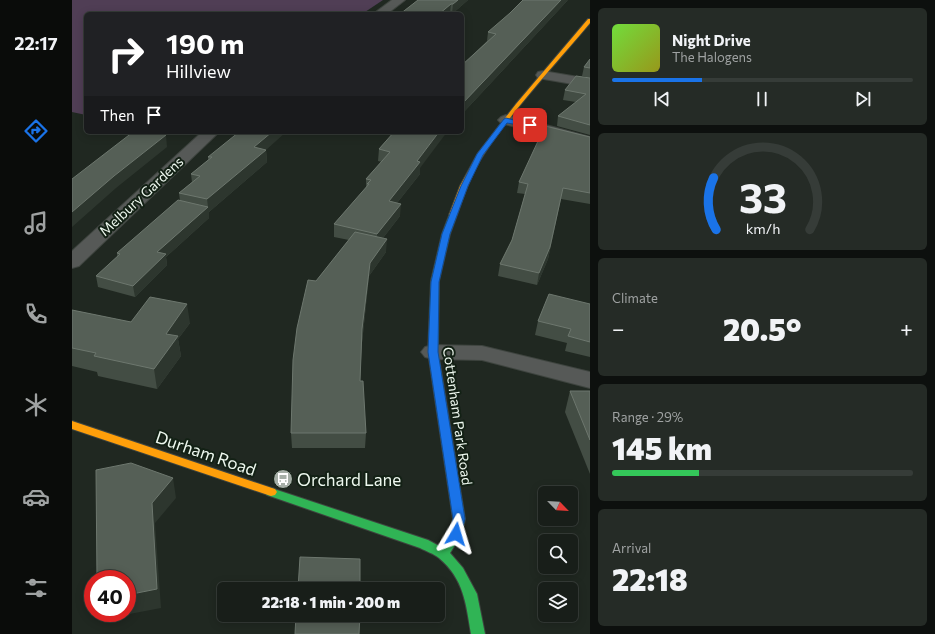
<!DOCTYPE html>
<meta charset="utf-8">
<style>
:root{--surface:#181e19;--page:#252b26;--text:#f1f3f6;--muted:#9fa2a2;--line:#363c38;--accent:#1a73e8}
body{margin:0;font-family:Commissioner,sans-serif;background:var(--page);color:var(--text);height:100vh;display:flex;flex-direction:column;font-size:15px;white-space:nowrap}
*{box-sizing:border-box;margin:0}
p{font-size:13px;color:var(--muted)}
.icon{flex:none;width:22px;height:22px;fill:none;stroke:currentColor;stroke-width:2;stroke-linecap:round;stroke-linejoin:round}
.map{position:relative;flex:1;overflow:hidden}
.drawer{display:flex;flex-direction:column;gap:8px;padding:8px;background:#0d100e;width:345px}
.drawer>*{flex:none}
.guide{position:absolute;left:12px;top:12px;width:380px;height:122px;border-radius:6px;box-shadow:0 2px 10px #0003,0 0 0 1px var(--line);background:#202124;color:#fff;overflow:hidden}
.needle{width:26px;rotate:115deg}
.controls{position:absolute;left:466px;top:486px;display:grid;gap:8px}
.controls a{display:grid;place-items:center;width:40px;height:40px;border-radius:6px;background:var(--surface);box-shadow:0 2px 10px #0003,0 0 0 1px var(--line);font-size:20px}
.speed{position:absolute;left:12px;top:570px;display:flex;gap:8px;font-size:20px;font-weight:700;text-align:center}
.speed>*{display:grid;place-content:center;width:52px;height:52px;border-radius:50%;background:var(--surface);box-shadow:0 2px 10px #0003,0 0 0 1px var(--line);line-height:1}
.speed .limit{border:6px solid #d22;background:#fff;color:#111}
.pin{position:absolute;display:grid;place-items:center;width:34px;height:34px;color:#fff;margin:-17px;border-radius:8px;box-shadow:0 2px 6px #0006}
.me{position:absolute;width:44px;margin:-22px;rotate:7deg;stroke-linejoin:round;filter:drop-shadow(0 0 3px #0008)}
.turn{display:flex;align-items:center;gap:14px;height:84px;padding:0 16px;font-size:18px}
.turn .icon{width:52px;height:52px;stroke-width:2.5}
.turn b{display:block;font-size:28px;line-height:34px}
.then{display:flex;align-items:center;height:38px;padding:0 16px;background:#0003;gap:8px;font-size:15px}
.big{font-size:30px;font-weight:800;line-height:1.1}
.drawer .tile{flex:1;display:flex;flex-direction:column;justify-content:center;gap:6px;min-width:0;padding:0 14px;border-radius:6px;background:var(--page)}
.drawer .dial{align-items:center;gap:0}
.dial svg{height:104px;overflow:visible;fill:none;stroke:var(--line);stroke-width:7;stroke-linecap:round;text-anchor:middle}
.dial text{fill:var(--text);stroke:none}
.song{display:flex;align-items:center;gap:12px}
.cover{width:48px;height:48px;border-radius:6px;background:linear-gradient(135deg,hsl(100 70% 55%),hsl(60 70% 35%))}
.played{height:4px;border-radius:2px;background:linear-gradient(90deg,var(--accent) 30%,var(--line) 30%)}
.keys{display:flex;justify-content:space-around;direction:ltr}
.heat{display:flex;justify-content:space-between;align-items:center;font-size:22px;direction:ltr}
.charge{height:6px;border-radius:3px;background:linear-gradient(90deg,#34c759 29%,var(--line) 0)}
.trip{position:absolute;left:145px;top:582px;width:228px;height:40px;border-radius:6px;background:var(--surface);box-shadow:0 2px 10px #0003,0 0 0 1px var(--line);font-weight:800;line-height:40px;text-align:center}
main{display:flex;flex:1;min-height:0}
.tabs{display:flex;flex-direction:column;width:72px;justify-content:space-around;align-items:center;background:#0a0c0a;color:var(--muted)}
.tabs .icon{width:28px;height:28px}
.tabs .selected{color:var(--accent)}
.tabs b{font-size:18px;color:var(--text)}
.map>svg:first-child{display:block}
.green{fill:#503e55}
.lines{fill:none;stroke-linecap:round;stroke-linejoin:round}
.street-casing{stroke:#3e443f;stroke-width:2}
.fast-casing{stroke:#3e443f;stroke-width:2}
.slow-casing{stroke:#3e443f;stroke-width:2}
.street{fill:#565957;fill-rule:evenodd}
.fast{fill:#30b455;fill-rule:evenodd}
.slow{fill:#ff9f0a;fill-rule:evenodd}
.wall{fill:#434d44}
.shaded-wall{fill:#2d362e}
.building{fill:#555f56;stroke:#6d776e}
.route{fill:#1a73e8;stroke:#114b97}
.labels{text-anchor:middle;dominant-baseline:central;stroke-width:4;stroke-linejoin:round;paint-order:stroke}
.street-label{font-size:14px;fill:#eef8ef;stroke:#132115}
.near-street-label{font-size:17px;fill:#eef8ef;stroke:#132115}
.near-poi-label{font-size:17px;fill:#eef8ef;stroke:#132115;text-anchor:start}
</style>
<main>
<nav class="tabs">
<b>22:17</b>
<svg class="icon selected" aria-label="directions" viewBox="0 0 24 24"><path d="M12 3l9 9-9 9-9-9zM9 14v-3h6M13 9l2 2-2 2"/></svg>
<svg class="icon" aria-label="music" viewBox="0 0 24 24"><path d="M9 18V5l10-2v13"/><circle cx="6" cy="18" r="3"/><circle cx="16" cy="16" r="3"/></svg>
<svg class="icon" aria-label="phone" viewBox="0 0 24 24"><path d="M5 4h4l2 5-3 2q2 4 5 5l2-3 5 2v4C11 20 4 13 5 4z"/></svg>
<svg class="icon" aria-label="climate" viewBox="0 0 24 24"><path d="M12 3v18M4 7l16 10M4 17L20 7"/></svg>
<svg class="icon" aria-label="car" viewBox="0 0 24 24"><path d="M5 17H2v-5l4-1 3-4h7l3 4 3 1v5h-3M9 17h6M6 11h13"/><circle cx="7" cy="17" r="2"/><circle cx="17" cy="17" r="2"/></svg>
<svg class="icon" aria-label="filters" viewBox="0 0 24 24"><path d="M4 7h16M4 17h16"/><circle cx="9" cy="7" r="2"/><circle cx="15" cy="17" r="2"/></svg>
</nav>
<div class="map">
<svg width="518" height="634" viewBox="0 0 518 634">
<rect width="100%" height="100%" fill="#202821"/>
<!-- green -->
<path class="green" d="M0 0H311L290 14H14V115L0 112Z"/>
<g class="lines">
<defs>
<g id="street">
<path d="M320 0H333L315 14H301Z"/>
<path d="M471 71 518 79V87L466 78 464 75 466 72Z"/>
<path d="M434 115 463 122 518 137V147L429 123 426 120 429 117Z"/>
<path d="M130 132H147L7 266 0 268V251Z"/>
<path d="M361 345 410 346 518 372V388L410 360 361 359 353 357 349 352 353 347Z"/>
</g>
<path id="fast" d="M378 213H381L385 215 378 234 367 281 366 352 393 519 390 534 378 553 391 568 405 594 413 634H399C394 604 392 579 367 558 362 554 354 551 348 548L195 495 193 492 195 489 199 488 356 540 369 547 378 533 381 519 356 352 359 281 370 234Z"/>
<g id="slow">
<path d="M516 19H518V23C482 66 443 107 412 154 400 172 392 195 385 215L381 217H378L377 215 388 186 406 153 444 104Z"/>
<path d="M0 421 203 489 205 492 203 495 199 496 0 429Z"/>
</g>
</defs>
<!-- street casing -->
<use href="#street" class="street-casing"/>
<!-- fast casing -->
<use href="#fast" class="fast-casing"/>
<!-- slow casing -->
<use href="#slow" class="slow-casing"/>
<!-- street -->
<use href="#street" class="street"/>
<!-- fast -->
<use href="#fast" class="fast"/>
<!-- slow -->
<use href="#slow" class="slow"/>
</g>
<!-- wall -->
<g class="wall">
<path d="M346 0H396L380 14H328Z"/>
<path d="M496 0 390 114V65L415 41 416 32Z"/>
<path d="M518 59V78L510 76 512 67Z"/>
<path d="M518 78V135L485 126 486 116 504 102 491 100 493 90Z"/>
<path d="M322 132 348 168V174L325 203 328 216 311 238 314 252 297 276 290 343 288 381 294 433 293 448H220L219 433 244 281 277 240 262 237V224L294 188V179L310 162 306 161 307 149Z"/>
<path d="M518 137V204L489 199 476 259 465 285 426 276 428 264 440 240 453 194 445 193 447 182Z"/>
<path d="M194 150 195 162 137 212V218L94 257 95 265 63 297 26 287 24 276 45 257V253L108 201 107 193 120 182 119 174 136 160V157Z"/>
<path d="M518 304V357L493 351 495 343 463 335 466 321Z"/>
<path d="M0 310 59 322 118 323 106 339 109 356 85 389 26 376 25 372 0 366Z"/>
<path d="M498 391H518V474L493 412Z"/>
</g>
<!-- shaded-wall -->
<g class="shaded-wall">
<path d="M386 0H396L380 14 381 4Z"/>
<path d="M489 0H496L390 114V104Z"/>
<path d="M379 4 378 13 377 14H367Z"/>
<path d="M200 132H214L194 150 195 162 137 212V218L94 257 95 265 63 297 61 286 85 252 136 207 135 199 182 147Z"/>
<path d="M367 132H375L348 168V174L317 213V201L345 161Z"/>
<path d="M94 135 95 147 44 188 0 227V212L42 176Z"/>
<path d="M491 188 476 259 465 285 467 273Z"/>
<path d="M329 204 328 216 304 247 305 234Z"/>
<path d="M315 239 314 252 297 276 290 343V329L298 263Z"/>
<path d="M115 304 118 323 106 339 109 356 85 389 82 369 94 334Z"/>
<path d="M101 478 104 498 83 523 89 608 31 619 29 613H55V595L80 503Z"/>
</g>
<!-- building -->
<g class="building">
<path d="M346 0H386L381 4H379L367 14H328Z"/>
<path d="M451 0H489L390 104V65L424 34 416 32 438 13Z"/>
<path d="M518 59V68L512 67Z"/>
<path d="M504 76 518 78V125L486 116 514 94 493 90Z"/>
<path d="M473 126 518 137V193L491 188 478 247 467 273 428 264 440 240 456 184 447 182Z"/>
<path d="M61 132H79L94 135 42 176 0 212V179Z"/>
<path d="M167 132H200L182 147 194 150 135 199 107 193 128 176 119 174 140 157H136Z"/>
<path d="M322 132H367L345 161 348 162 317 201 329 204 305 234 262 224 297 184H295L299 180 294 179 318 152 307 149Z"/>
<path d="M106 200 136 207 85 252 94 254 61 286 24 276 48 254 45 253Z"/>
<path d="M283 232 315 239 298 263 290 329 288 381H291L294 433H219L221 360 225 328 236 280 244 281Z"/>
<path d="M477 294 518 304V342L496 336 499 329 466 321Z"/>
<path d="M78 297 115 304 94 334 106 336 82 369 22 356 24 353 0 348V310L59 322Z"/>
<path d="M498 391H518V440Z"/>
<path d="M59 463 101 478 80 503 85 589 55 595V579H25L24 470Z"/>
<path d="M228 557 288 559V589H226Z"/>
<path d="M224 615H288L287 634H223Z"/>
</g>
<!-- route -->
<path class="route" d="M434 118 461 125 458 127 435 123 411 155 396 186 378 234 367 282 366 352 393 519 388 538 384 539 380 538 378 534 381 519 356 352 359 282 370 234 389 186 405 154 432 119Z"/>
<!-- icons -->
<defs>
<symbol id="bus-disc" viewBox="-11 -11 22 22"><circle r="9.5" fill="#a6afa7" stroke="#132115"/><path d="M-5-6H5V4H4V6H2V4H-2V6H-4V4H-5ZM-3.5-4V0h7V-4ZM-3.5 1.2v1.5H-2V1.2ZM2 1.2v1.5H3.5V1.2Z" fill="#fff"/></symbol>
</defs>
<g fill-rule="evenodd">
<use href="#bus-disc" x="200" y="468" width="22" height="22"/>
</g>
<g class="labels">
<!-- street labels -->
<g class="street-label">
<text transform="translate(69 196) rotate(-43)">Melbury Gardens</text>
<text transform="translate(386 416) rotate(82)">Cottenham Park Road</text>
</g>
<!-- near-street labels -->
<g class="near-street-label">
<text transform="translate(134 453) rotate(19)">Durham Road</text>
</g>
<!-- near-poi labels -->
<g class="near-poi-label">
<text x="225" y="479">Orchard Lane</text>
</g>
</g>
</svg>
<div class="controls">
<a><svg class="needle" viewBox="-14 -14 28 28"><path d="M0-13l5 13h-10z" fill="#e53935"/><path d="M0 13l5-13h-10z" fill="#9fa2a2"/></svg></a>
<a><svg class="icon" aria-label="search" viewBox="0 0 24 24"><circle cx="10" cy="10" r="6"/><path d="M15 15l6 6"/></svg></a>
<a><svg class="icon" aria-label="layers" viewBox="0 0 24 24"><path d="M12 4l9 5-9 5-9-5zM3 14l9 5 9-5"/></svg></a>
</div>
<div class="speed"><div class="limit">40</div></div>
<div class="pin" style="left:458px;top:125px;background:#d93025"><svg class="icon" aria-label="arrive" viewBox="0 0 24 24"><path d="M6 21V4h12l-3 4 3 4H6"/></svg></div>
<svg class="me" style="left:384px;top:534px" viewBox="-20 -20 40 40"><path d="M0-17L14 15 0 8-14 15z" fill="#1a73e8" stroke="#fff" stroke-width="4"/></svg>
<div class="trip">22:18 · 1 min · 200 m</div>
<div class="guide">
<div class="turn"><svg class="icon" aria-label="right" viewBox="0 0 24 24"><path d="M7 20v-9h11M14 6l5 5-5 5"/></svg><div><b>190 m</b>Hillview</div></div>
<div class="then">Then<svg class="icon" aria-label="arrive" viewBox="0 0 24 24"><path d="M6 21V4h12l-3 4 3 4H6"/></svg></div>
</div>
</div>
<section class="drawer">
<div class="tile">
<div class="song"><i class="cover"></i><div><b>Night Drive</b><p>The Halogens</p></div></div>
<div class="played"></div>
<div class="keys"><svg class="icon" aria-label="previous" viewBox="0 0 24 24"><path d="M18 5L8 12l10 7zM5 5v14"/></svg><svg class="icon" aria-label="pause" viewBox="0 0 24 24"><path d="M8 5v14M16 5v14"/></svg><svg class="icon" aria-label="next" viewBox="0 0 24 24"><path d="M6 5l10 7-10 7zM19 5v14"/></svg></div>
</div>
<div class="tile dial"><svg viewBox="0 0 100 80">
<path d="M14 69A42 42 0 1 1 86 69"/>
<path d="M14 69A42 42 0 0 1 12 29" stroke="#1a73e8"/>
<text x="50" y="56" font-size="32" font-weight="700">33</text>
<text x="50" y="72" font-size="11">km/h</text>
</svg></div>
<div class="tile"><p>Climate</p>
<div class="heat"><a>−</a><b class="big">20.5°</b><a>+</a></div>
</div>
<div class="tile"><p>Range · 29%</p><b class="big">145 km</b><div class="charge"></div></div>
<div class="tile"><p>Arrival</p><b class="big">22:18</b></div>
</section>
</main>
